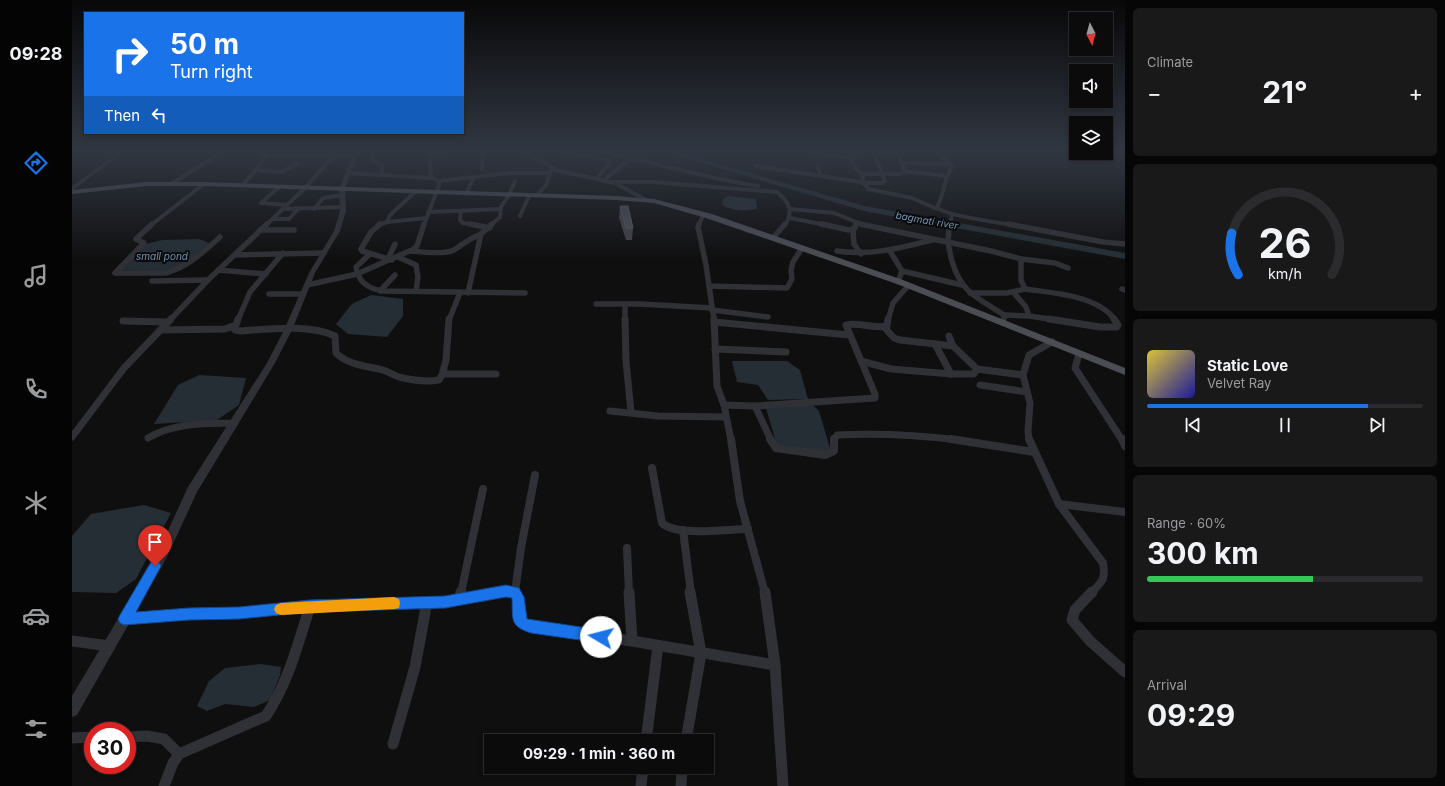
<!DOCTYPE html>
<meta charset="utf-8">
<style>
:root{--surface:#0b0b0c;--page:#19191a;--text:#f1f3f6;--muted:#9a9b9d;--line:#2b2b2d;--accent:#1a73e8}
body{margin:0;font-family:Inter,sans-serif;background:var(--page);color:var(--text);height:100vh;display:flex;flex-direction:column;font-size:15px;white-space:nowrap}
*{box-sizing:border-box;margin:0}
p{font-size:13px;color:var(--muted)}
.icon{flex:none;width:22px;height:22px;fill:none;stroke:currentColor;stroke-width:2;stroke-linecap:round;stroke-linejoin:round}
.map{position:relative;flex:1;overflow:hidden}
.details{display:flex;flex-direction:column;gap:8px;padding:8px;background:#060607;width:320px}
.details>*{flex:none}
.top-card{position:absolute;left:12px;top:12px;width:380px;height:122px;border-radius:0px;box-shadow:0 2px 6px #0003,0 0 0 1px var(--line);background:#1a73e8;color:#fff;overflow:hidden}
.needle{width:26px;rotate:174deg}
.buttons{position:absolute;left:997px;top:12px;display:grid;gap:8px}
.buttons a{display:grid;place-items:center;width:44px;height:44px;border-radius:0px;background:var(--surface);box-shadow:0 2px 6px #0003,0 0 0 1px var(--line);font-size:20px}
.speed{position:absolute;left:12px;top:722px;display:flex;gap:8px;font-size:20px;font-weight:700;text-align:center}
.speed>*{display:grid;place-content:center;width:52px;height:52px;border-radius:50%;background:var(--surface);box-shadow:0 2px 6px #0003,0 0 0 1px var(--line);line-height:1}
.speed .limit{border:6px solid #d22;background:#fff;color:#111}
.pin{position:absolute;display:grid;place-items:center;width:34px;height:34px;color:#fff;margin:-41px -17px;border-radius:50% 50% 50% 0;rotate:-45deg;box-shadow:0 0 4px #0007}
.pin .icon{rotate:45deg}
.me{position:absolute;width:44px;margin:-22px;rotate:278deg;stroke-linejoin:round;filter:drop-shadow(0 0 3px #0008)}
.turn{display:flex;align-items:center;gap:14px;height:84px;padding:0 20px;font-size:18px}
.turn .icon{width:52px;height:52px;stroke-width:2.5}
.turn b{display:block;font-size:28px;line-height:34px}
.then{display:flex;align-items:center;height:38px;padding:0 20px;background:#0003;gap:8px;font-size:15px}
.big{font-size:30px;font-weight:700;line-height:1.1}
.details .widget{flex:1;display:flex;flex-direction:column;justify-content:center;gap:6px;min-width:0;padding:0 14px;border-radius:6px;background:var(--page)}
.details .dial{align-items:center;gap:0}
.dial svg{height:104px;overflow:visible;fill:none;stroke:var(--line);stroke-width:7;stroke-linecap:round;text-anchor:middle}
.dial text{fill:var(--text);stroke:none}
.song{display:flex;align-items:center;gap:12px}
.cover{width:48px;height:48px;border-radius:6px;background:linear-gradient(135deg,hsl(50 70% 55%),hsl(240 70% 35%))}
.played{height:4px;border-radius:2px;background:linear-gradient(90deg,var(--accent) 80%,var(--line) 80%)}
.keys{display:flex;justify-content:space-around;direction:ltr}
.heat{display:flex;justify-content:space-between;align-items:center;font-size:22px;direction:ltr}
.charge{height:6px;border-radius:3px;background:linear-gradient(90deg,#34c759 60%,var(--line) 0)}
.trip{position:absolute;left:412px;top:734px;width:230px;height:40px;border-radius:0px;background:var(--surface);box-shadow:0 2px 6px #0003,0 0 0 1px var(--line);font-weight:700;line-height:40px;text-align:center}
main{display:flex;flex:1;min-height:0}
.tabs{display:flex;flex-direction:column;width:72px;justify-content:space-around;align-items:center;background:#040405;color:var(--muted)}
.tabs .icon{width:28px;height:28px}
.tabs .selected{color:var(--accent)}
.tabs b{font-size:18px;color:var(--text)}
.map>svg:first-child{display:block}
.water{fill:#252e35}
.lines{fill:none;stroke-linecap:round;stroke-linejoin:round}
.river{fill:#252e35;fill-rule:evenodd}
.minor-far4{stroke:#303136;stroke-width:4}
.minor-far3{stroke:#303136;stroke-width:5.5}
.minor-far2{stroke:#303136;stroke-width:7}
.minor-far1{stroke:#303136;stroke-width:8}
.minor{stroke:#303136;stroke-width:11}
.tertiary{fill:#303136;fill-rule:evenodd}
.primary{fill:#4b4d55;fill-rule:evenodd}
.wall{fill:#424349}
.building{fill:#4c4e54;stroke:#595c63}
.route{fill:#1a73e8;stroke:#114b97}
.slow{fill:#f59e0b}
.labels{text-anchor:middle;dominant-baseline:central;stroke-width:4;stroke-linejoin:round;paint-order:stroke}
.far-water-label{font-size:10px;font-style:italic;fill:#7194b2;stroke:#0a0a0b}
</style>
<main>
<nav class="tabs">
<b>09:28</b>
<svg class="icon selected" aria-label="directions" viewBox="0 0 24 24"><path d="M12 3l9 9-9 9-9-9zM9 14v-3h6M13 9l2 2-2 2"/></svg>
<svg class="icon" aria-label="music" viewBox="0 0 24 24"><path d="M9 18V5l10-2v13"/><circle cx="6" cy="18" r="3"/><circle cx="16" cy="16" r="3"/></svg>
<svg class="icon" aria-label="phone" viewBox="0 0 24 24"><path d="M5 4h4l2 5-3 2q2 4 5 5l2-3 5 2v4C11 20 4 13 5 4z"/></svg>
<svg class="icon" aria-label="climate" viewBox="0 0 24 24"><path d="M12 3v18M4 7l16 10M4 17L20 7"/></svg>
<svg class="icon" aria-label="car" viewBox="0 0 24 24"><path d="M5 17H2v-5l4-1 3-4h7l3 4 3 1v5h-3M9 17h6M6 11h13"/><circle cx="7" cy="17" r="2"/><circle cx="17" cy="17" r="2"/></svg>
<svg class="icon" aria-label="filters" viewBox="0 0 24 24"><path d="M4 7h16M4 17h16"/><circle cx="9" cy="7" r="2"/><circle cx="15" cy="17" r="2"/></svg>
</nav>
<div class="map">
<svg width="1053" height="786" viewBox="0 0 1053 786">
<rect width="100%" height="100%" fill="#0f0f10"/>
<!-- water -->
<g class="water">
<path d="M657 196 684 199 685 209C673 211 660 211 650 205L651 199Z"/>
<path d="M127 239 137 243 112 265 92 271 48 270 74 244 90 240Z"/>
<path d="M299 295 331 299V316L315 337 276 334 264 324 280 304Z"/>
<path d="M660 361H715L728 370 736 399 696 400 686 385 665 382Z"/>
<path d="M127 375 174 378 167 405 145 420 82 424 106 385Z"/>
<path d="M741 405 747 411 758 448 751 453 705 446 694 408Z"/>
<path d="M72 505 99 513 64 579 44 593 0 592V536L19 514Z"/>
<path d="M189 664 209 667 208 675 198 700 182 707 153 704 135 711 125 706 137 681 153 668Z"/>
</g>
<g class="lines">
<!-- river -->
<path class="river" d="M587 150H598L793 206 1053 253V259L792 211Z"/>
<!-- minor-far4 -->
<g class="minor-far4">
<path d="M303 150 300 159 311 166 309 174"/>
<path d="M439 150 469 160 483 170 543 183 574 200"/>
<path d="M477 150 537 160 538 163 524 179"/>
<path d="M527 150C580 162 632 178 686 186"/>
<path d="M728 150 735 153 781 158"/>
<path d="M792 150 784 155 779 162 790 175 792 183H810L813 181 802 153"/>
<path d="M860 150 870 156 880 167C871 180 873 193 865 207 870 215 928 223 941 225"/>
<path d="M150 152 183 151 196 154 171 185"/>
<path d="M798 152 826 154"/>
<path d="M358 153H376L381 150"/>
<path d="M195 156H283"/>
<path d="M830 163 878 164"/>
<path d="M683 166 788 182 792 183 796 189 840 198 865 209"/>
<path d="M746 166 748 175"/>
<path d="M410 169 411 150"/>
<path d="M185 170 210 172 225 163"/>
<path d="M833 171 874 176"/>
<path d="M276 173 360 178"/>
<path d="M789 174H829L833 171 826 153 829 150"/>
<path d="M532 180 560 157"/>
<path d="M367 181 437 173H475L483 170"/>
<path d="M539 182H580L705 192C717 202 722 211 713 225"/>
<path d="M99 184 153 150"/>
<path d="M207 187 189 203 215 205"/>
<path d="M394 194 402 177"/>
<path d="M464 196 474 185 478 173"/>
<path d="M211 209 271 207"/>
<path d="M242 209 251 198 270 195"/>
<path d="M718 209 762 213 792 225"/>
<path d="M389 211 388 220 391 223 404 225"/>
<path d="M356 212 429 209"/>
<path d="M448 216 457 196"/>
<path d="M718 218 754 225"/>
<path d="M200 219H217L226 209"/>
<path d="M315 222 318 215 343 192"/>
<path d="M79 225 132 184"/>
<path d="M194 225 233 188 261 156"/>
<path d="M306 225 315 222 354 218"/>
<path d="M352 225 367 185V181L359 177 357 150"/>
<path d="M419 225 428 217 429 207 437 195 443 181"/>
<path d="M627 225 631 215"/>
<path d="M784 225V223"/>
<path d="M878 225 880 214"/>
</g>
<!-- minor-far3 -->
<g class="minor-far3">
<path d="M80 224 64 239 72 243 43 273H94C116 267 131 252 148 237"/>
<path d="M308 224 299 232 289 249 290 251 320 260"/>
<path d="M398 224 418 228"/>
<path d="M627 224 626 227 634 265 642 320"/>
<path d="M749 224 777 230 783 228 784 224"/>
<path d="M788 224 919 251 949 259V280L953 289 935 293H898"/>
<path d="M878 224C875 241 876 245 880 261 889 293 906 298 932 315V319"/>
<path d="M936 224 1031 242 1053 244"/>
<path d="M188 230H222"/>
<path d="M781 230 782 244 789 254"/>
<path d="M701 238 713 224"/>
<path d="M339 251C350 252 373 255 382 250 393 243 396 239 409 234"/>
<path d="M765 251C798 256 828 248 860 240"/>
<path d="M818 251 830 271 826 282"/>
<path d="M298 254 284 267C286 282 297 289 311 291L453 293"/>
<path d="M163 255 252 253"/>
<path d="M326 257 344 265 346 277 344 291"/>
<path d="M316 259 323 244"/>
<path d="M949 259 983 263 996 268"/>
<path d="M146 270 194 274"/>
<path d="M830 271 890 285"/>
<path d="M80 281 136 280"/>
<path d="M235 285 285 274 342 249 345 246 352 224"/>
<path d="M637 286 715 288 720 279 719 270 721 262 730 248"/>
<path d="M953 289C980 293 1026 295 1043 320"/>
<path d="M1050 289 1053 290"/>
<path d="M308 291 323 275"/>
<path d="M396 293 409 234 420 224"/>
<path d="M942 293 954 307 957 316"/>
<path d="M197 294H231"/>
<path d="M524 304H568L640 308"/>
<path d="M553 304V320"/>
<path d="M640 310 696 317"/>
<path d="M932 315 957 316 984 320"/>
<path d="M98 320 136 280 195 224"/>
<path d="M166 320 178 292 211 253"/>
<path d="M377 320 388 293"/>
<path d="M816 320 821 303 836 286"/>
</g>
<!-- minor-far2 -->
<g class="minor-far2">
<path d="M553 319 554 361 559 412"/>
<path d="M642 319 645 386 652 405 659 440"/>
<path d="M977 319 1028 327H1045L1046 325 1042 319"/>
<path d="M51 321 95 322"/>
<path d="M642 322 777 335"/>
<path d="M161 327 163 330 169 331C196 329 238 324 263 336L264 353C275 364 292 366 307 369 314 370 320 375 327 377 339 380 355 382 367 380L370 375 374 360 377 319"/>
<path d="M813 328 822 338 828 340 881 346"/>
<path d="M88 330 153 329 164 325 166 319"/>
<path d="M877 336 881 346 905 369 951 375"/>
<path d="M863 344 879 374"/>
<path d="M643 349 714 352"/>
<path d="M1007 354 1003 368 1050 440"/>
<path d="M789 361 819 369 879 374H902L905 369"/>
<path d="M371 374H424"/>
<path d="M908 385 955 392"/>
<path d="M652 405 683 406 803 398V394L774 325C788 322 801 329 815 326L816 319"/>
<path d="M683 406 699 440"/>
<path d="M538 411 586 416 654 417"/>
<path d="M0 437 52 368 99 319"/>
<path d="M76 438C103 422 132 424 162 423"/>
<path d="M762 440 765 435C806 433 846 435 887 440"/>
<path d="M957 440 956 431 958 403 951 375 957 355 980 342"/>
</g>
<!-- minor-far1 -->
<g class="minor-far1">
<path d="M659 439 668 501 693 593"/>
<path d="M698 439 704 448 753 455 762 451V439"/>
<path d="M879 439 962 452"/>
<path d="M957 439 987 504 1031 563C1034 579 1030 582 1019 593"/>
<path d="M1050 439 1053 446"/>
<path d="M580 468 590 523C605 537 655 529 676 529"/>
<path d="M987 504 1053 512"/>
<path d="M611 530 619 593"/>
<path d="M555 548 557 593"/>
<path d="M443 592 449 548 463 475"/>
<path d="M389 593 411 489"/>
<path d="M423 593 434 591 443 593"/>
</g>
<!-- minor -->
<g class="minor">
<path d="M443 592 445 597 449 621 459 627 560 641 703 665 711 786"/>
<path d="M557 592 560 641"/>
<path d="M693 592 703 665"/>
<path d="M1020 592 1003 610 1000 620 1018 641 1053 672"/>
<path d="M387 600 389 592"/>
<path d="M52 619 117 614 167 613 238 606 373 602 429 592"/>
<path d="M0 641 38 646"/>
<path d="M55 737 75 736 92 739 107 754"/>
<path d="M0 738 21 737"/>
<path d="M574 741 586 646"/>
<path d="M614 741 629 653 618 592"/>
<path d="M321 744 343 667 355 602"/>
<path d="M92 786 101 763 107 754 194 716C216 683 226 644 238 606"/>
<path d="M569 786 571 767"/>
<path d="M609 786 610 767"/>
</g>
<!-- tertiary -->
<g class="tertiary">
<path d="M50 150H55L0 191V186Z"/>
<path d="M283 150H287L273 189 274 211 268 231 243 273 220 330 203 363 125 492 95 557 5 715 0 717V696L87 550 116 487 195 363 212 330 237 273 262 231 268 211 267 189Z"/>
</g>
<!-- primary -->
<path class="primary" d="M74 182H132L544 196 582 199 640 214 831 280 1053 368V375L825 284 634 218 582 203 544 200 132 186H74L0 194V190Z"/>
</g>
<!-- wall -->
<path class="wall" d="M548 206 561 228 560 240H554L547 218Z"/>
<!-- building -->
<path class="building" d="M548 206H556L561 228H554Z"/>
<!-- sky -->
<linearGradient id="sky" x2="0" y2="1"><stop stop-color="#080809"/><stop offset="0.58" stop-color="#313742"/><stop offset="1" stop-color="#313742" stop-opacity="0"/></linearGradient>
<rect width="1053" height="260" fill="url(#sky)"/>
<!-- route -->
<path class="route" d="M83 561 87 562 89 566 64 612 117 608 167 607 238 600 373 596 434 585 447 588 452 597 455 619 529 630 534 632 535 637 534 642 529 643 459 633C437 626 441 619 440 598L434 597 373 608 238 612 167 619 117 620 52 625 48 623 46 619 48 615 79 562Z"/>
<!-- slow -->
<path class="slow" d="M322 597 327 599 328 603 327 608 322 609 209 615 204 613 202 609 204 605 209 603Z"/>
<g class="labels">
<!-- far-water labels -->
<g class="far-water-label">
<text transform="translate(855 220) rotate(10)">bagmati river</text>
<text x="90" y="256">small pond</text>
</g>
</g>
</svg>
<div class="buttons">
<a><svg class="needle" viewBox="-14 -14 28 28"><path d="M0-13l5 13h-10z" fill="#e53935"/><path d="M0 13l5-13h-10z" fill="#9a9b9d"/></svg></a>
<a><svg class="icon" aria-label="sound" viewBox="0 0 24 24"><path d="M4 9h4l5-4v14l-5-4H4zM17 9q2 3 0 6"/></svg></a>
<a><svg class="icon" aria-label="layers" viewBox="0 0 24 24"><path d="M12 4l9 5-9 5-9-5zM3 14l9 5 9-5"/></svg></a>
</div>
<div class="speed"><div class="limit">30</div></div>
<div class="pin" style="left:83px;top:566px;background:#d93025"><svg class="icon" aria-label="arrive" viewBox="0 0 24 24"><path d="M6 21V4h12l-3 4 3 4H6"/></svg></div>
<svg class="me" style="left:529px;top:637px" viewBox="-20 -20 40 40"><circle r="19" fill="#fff"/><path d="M0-13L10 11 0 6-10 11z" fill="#1a73e8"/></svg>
<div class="trip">09:29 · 1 min · 360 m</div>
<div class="top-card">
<div class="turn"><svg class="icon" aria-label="right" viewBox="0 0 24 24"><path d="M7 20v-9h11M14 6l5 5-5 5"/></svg><div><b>50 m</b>Turn right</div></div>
<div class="then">Then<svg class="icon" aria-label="left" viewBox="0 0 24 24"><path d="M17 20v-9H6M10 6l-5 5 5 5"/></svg></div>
</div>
</div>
<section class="details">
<div class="widget"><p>Climate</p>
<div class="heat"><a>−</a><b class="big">21°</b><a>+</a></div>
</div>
<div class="widget dial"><svg viewBox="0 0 100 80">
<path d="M14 69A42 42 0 1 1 86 69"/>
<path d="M14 69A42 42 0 0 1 9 37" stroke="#1a73e8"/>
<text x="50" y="56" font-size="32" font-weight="700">26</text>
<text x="50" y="72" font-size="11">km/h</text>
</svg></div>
<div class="widget">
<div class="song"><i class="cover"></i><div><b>Static Love</b><p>Velvet Ray</p></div></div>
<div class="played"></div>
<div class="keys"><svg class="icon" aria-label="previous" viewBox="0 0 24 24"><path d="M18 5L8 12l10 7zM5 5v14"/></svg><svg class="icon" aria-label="pause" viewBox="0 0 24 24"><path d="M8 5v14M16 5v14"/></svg><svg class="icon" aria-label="next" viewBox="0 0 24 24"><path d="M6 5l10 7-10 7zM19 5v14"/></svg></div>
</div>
<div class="widget"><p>Range · 60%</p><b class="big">300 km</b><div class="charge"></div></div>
<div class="widget"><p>Arrival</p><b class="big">09:29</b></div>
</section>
</main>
